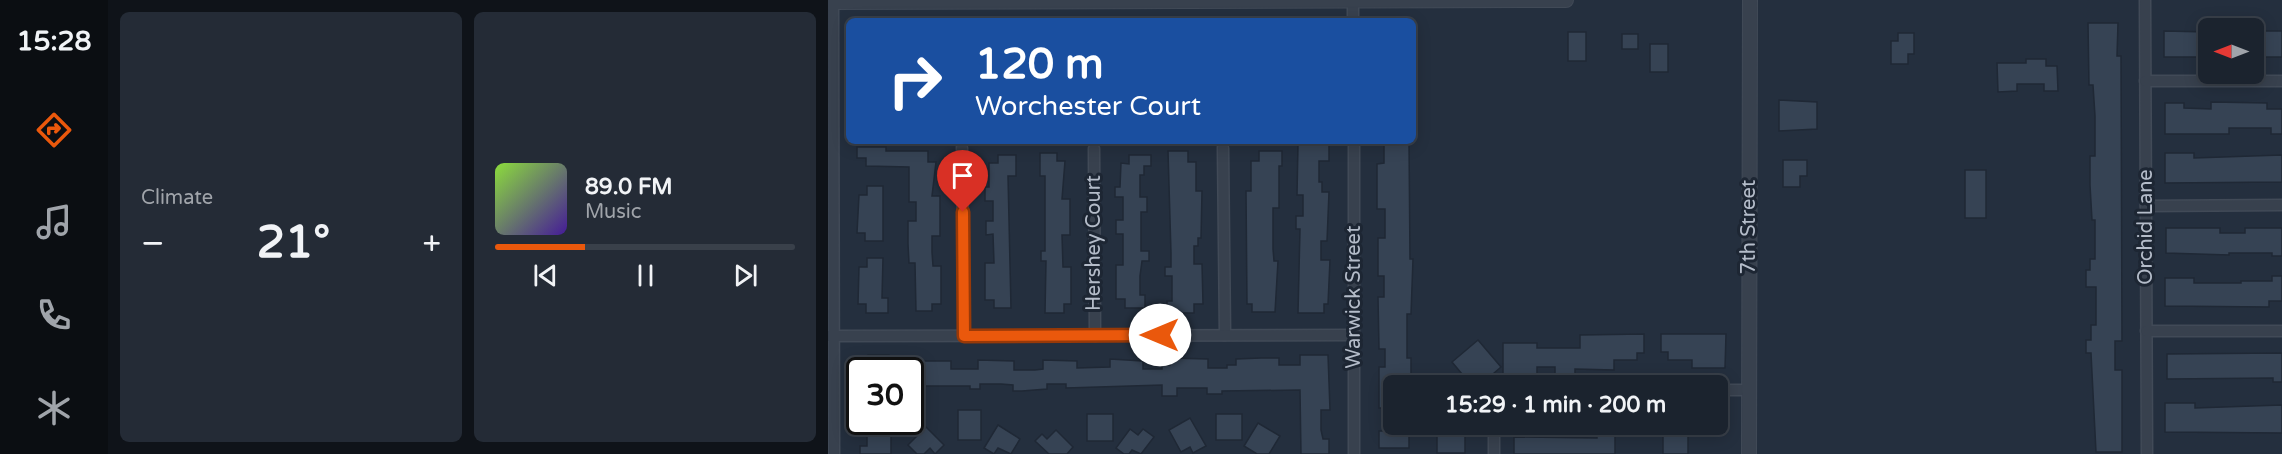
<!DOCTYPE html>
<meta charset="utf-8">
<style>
:root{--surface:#1b232e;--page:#242b36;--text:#f1f3f6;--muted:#a0a4aa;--line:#39404a;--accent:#ea580c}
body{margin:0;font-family:"Varela Round",sans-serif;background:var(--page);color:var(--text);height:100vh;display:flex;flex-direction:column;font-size:22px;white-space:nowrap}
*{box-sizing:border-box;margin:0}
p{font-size:20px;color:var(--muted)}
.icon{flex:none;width:33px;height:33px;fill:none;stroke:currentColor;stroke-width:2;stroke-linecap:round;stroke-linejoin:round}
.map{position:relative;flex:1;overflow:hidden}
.drawer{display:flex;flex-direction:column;gap:12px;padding:12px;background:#0f1319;width:720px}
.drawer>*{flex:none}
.banner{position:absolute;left:18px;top:18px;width:570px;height:126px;border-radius:9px;box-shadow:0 3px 15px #0003,0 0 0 2px var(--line);background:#1a4fa0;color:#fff;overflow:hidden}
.needle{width:39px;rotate:270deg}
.buttons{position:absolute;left:1370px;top:18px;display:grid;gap:12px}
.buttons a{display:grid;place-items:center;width:66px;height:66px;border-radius:9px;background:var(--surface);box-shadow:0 3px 15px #0003,0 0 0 2px var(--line);font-size:30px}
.speed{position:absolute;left:18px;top:357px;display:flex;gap:12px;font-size:30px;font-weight:700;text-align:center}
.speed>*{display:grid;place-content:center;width:78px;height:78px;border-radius:50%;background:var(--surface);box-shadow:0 3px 15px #0003,0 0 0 2px var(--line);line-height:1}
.speed .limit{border:3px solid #111;border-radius:9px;background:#fff;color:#111}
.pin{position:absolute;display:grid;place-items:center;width:51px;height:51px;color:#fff;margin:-62px -26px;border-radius:50% 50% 50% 0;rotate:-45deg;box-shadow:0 0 6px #0007}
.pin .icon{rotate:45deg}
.me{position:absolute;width:66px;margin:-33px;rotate:270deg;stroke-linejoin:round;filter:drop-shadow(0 0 4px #0008)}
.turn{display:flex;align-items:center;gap:21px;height:126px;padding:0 30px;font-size:27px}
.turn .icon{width:78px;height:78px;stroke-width:2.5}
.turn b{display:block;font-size:42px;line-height:51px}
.big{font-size:45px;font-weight:800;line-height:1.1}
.drawer .tile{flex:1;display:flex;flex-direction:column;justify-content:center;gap:9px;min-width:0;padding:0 21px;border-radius:9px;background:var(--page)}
.song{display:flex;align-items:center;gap:18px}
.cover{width:72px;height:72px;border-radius:9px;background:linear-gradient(135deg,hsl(90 70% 55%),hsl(260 70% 35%))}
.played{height:6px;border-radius:3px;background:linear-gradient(90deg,var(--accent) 30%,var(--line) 30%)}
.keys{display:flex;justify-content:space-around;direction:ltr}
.heat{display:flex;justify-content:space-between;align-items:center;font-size:33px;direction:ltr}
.drawer .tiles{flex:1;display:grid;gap:12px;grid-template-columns:repeat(2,1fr)}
.trip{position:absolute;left:555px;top:375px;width:345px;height:60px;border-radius:9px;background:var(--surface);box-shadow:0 3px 15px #0003,0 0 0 2px var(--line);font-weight:800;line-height:60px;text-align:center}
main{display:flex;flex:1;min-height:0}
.menu{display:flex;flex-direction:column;width:108px;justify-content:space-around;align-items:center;background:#0b0e12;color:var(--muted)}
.menu .icon{width:42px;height:42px}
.menu .on{color:var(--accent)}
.menu b{font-size:27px;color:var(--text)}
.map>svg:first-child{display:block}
.building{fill:#364354;stroke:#1f2835;stroke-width:1.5}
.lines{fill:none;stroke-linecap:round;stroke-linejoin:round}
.minor-casing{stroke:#414a57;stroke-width:13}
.tertiary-casing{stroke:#414a57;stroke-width:16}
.minor{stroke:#38414e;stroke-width:10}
.tertiary{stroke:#38414e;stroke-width:14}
.route-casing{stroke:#983908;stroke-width:15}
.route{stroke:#ea580c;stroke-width:10}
.labels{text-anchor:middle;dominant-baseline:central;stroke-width:6;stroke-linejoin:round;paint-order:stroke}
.street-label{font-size:20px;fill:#b4bcc9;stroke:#1d2633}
</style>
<main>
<nav class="menu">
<b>15:28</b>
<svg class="icon on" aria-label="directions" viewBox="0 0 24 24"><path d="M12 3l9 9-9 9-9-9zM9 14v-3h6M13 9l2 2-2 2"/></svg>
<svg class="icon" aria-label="music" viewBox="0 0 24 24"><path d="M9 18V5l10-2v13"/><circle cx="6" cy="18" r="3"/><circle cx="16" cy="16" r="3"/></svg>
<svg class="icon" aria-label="phone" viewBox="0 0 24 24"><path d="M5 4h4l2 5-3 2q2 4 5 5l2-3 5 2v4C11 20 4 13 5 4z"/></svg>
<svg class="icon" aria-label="climate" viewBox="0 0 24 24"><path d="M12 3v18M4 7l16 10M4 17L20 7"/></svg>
</nav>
<section class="drawer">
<div class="tiles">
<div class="tile"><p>Climate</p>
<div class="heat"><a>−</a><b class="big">21°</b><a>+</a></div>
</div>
<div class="tile">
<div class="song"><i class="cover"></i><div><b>89.0 FM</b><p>Music</p></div></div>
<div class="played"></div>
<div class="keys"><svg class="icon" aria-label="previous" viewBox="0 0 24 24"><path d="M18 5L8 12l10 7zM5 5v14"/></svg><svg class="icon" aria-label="pause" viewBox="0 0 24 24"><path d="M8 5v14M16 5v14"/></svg><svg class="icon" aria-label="next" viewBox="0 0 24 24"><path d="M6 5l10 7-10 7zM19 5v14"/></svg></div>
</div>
</div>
</section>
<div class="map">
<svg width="1454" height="454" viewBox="0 0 1454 454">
<rect width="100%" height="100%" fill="#242f3e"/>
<!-- building -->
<g class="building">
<path d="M1260 23H1290L1289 56H1293L1294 341H1287V370H1294V452H1268L1263 353H1258V340H1263V325H1268V287H1258V270H1262V259H1267V220H1264L1262 185V156H1267V116L1265 85H1261Z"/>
<path d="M1336 31 1380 32V57H1336Z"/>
<rect x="1425" y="31" width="29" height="26"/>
<rect x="740" y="32" width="18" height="29"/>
<path d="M1070 33H1086V54H1080V64H1063V41H1070Z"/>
<rect x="794" y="34" width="16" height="15"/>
<rect x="822" y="44" width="18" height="28"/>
<path d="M1198 59H1218V66H1229L1230 91H1216V84H1189V91L1170 92 1169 63H1198Z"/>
<path d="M951 100 989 102V129L951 131Z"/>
<path d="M1383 102 1439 103V109H1454V134H1443V128H1401V134H1337V103H1356V108L1383 109Z"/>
<path d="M556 141H581L582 259H585L583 314H579V358H583V383H566V424H581V448H551V431H557V408H551V367H557V349H551L550 297H556V276H550V238H557V209H549V164L556 163Z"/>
<path d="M470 144H501V161H491V182H494V192H501L499 241H493V260H502L500 304H496V313H470L472 229H468V216H475V195H469Z"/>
<path d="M29 147H58V151H100V162H108L104 196H112V236H104V252L105 266H113V304H104V311H88L87 263H81L80 244V221H88V202H81V167L38 166V158H29Z"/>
<path d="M340 151H360V162H368V191H374L373 238H370V246H366V264H374L375 304H366V313H339V301H344V276H337V267H343V253Z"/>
<path d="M431 151H454V166H451V208H445V249L446 261H450L447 312H424V304H419L418 191H423V161H431Z"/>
<path d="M212 153H229V161H237L234 199H242V235H234L235 267H243V304H236V313H217L218 261H213V251H217V176H212Z"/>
<path d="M1337 153H1366V158L1454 155V182L1337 183Z"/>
<path d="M170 155H188V176H180L183 308H166V300H157V263H166L165 234 158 235V221H165V201H157V187H161V163H170Z"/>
<path d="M301 155H323V166H316V175H312V197H319V212H313V251H321V261H314L312 276V295H317V308H297V299H288V265H295V234H288V220H295V197H287V187H292L293 163 301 164Z"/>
<path d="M955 160H979V176H972V187H955Z"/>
<rect x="1137" y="170" width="21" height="48"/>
<path d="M39 186H55V241H37V233H29L31 195H39Z"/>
<path d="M1338 228H1392V233H1417V228H1454V256H1444V253H1401V255L1338 253Z"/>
<path d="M39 258H55L54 298H60V313H38V304H30L31 267H39Z"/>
<path d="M1444 276H1454V301H1441V307L1337 306V278H1366V283H1413V281H1444Z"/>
<path d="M816 334V353H809V360H786V370L747 369V374H727V367H709V378H675V343H709V348H752V335Z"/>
<path d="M833 334H898L897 368H864V360H840V352H833Z"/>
<path d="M650 340 673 367 651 386H644L624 362Z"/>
<path d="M1454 353V382H1445V378L1339 379V354Z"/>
<rect x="40" y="355" width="21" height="15"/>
<path d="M472 355H500L502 410H493V430L495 439H501V454H473L472 390 394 391V394H379V388H349V396H334V385L238 388V384H219V389L194 391H185V385L173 384H152V389H142V386H82L85 361H123V369H150V360L186 361V370H207L215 369V360L249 361V368L282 367V359L315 361V369H334V365H342V358L380 359V368H399V365H408V359L433 358H451V365H472Z"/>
<path d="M1337 403H1367V408L1454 405V433L1337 432Z"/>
<rect x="130" y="410" width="23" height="30"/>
<rect x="259" y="414" width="26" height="27"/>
<rect x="388" y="414" width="26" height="26"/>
<path d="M362 418 378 446 365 453 362 447 353 452 341 430Z"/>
<path d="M430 423 452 436 441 454H429L416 446Z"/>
<path d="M170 425 192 439 183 454 170 448 166 454 156 448Z"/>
<path d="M609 426H628V435H637V453H609Z"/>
<path d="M98 427 116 445 107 454 102 448 96 454H89L80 445Z"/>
<path d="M302 429 310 435 315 429 326 437 313 454 304 450 301 454H296L288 448Z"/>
<rect x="835" y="429" width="25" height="25"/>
<path d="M228 430 245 447 239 454H221L207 441 214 434 219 439Z"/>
<path d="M769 431H787V454H686V437L769 438Z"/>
<path d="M39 435H63V454H32V446H39Z"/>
</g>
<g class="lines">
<defs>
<g id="minor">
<path d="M5 0 6 454"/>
<path d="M525 0V21"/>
<path d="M1317 0 1319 454"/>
<path d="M1317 81H1454"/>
<path d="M526 141V454"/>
<path d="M134 148 136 336"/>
<path d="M395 148 397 335"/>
<path d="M266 149 267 336"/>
<path d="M1318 206 1454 205"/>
<path d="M1318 331H1454"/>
<path d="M0 336 527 335"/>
<path d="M890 390H920"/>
<path d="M666 424V454"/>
</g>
<g id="tertiary">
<path d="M0 2 738 0"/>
<path d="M921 454 922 0"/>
</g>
</defs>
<!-- minor casing -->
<use href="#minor" class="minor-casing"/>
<!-- tertiary casing -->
<use href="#tertiary" class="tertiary-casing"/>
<!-- minor -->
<use href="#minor" class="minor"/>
<!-- tertiary -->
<use href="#tertiary" class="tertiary"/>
</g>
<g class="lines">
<defs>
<path id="route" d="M135 212 136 336 332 335"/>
</defs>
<!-- route casing -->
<use href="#route" class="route-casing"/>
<!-- route -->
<use href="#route" class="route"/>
</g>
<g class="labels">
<!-- street labels -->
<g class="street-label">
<text transform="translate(921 227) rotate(-90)">7th Street</text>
<text transform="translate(1318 227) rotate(-90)">Orchid Lane</text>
<text transform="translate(266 243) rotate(-90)">Hershey Court</text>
<text transform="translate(526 297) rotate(-90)">Warwick Street</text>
</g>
</g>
</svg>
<div class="buttons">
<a><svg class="needle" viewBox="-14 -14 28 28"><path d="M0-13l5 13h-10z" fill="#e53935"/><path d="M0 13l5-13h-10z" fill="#a0a4aa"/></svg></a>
</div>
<div class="speed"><div class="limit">30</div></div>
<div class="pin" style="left:135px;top:212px;background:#d93025"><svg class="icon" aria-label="arrive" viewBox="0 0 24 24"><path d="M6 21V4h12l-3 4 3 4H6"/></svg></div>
<svg class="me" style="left:332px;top:335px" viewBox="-20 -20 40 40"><circle r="19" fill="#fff"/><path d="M0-13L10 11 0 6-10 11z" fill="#ea580c"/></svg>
<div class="trip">15:29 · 1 min · 200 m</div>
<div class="banner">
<div class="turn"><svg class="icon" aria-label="right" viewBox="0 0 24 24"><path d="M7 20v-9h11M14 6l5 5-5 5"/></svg><div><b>120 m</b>Worchester Court</div></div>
</div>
</div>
</main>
